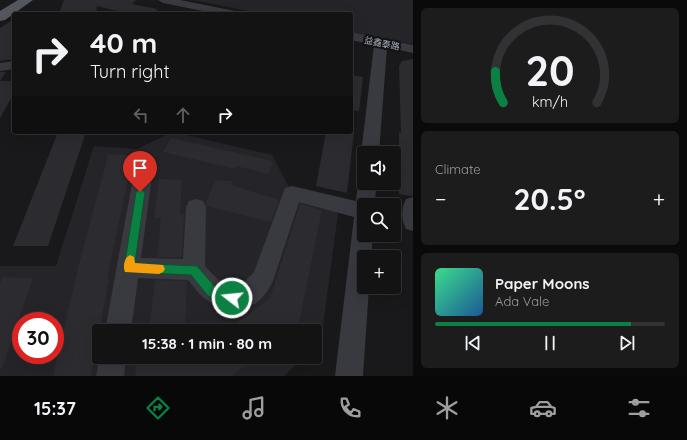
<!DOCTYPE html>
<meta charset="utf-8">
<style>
:root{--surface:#131314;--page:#1c1c1d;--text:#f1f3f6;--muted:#9d9ea0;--line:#323234;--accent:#0b8043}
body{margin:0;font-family:Quicksand,"Noto Sans SC",sans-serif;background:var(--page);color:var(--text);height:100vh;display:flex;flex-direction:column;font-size:15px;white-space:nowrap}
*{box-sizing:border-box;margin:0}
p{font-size:13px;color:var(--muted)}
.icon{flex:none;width:22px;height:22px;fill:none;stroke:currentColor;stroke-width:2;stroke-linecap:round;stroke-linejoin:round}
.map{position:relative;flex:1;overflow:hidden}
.side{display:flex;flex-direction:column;gap:8px;padding:8px;background:#0a0a0b;width:274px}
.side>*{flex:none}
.hud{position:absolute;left:12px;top:12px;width:341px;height:122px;border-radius:4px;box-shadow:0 4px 16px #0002,0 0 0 1px var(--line);background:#131314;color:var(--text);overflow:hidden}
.buttons{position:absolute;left:357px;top:146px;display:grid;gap:8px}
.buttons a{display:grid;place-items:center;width:44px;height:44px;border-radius:4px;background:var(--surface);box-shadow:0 4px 16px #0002,0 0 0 1px var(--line);font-size:20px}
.speed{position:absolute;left:12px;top:312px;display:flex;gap:8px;font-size:20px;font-weight:700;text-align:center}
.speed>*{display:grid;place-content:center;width:52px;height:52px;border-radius:50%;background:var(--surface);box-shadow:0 4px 16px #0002,0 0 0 1px var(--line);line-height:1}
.speed .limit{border:6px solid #d22;background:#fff;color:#111}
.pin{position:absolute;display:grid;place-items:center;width:34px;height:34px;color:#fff;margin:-41px -17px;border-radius:50% 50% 50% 0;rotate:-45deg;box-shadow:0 0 4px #0007}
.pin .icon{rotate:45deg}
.me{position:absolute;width:44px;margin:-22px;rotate:286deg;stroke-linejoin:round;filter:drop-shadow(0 0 3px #0008)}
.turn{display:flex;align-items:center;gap:14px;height:84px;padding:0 12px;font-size:18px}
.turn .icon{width:52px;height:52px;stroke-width:2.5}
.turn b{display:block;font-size:28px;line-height:34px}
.lanes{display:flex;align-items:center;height:38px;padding:0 12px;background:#0003;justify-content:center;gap:20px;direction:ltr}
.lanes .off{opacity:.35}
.big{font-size:30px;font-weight:700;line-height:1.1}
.side .tile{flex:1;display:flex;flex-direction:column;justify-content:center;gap:6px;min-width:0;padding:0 14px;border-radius:6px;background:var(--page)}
.side .dial{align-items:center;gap:0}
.dial svg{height:104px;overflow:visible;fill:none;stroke:var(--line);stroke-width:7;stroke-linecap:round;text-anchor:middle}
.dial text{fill:var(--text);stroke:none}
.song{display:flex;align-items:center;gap:12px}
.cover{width:48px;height:48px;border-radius:6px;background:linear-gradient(135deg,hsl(150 70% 55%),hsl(210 70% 35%))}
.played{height:4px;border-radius:2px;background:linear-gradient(90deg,var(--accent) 85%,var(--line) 85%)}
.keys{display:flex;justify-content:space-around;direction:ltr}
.heat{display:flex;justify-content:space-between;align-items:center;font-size:22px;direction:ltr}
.trip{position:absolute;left:92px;top:324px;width:230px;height:40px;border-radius:4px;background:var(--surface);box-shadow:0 4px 16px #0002,0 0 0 1px var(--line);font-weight:700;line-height:40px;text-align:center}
.tab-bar{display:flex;height:64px;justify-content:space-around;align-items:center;background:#080808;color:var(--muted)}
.tab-bar .icon{width:28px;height:28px}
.tab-bar .active{color:var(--accent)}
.tab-bar b{font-size:18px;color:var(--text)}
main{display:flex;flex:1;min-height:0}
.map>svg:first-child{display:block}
.built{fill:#252428;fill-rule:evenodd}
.building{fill:#2c2b2f}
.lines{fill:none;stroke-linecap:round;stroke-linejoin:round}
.minor{fill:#393a40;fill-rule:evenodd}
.major{fill:#55575f;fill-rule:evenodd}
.route{fill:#0b8043;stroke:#07532c}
.slow{fill:#f59e0b}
.labels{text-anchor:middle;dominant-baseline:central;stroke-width:4;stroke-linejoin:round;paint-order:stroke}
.far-street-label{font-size:9px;fill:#aaafbb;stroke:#141316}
</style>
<main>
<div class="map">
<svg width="413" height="376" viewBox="0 0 413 376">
<rect width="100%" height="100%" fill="#19191b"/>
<!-- built -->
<g class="built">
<path d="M193 0H413V44L351 32V14H263Z"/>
<path d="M173 132 272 155 291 191 339 206 321 341 315 347V331H99V357H304L284 376H0V266H56L94 146 137 149ZM21 321H55V355H21Z"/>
</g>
<!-- building -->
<g class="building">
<path d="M64 0H136L132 4 157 9 156 14H129L97 6 96 14H59Z"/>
<path d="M14 19V59L0 61V28Z"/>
<path d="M413 59V196H410L399 194V132L401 133 399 66 402 61Z"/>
<path d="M0 72H6L0 81H14V93L0 118Z"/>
<path d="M351 75 363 77 359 111 351 110Z"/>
<path d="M58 132H86L48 246H13Z"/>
<path d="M326 132H354L347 193 316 186Z"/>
<path d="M171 138 273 161 269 174 236 166 235 169 163 152Z"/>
<path d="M108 155H133L107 279H109L91 376H53L79 264Z"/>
<path d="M159 179 182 180 180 214H184L182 257H157L161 218H154Z"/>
<path d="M215 180 232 181 231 185 279 200 271 222 207 206 206 203Z"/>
<path d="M300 204 322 210 299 323 288 331H226L270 298Z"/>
<path d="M3 277 33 278 2 368H0V284Z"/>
<path d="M155 280 187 281 185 331H149Z"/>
<path d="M137 357H183V363L191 357H256L232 376H135Z"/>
</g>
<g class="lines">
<!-- minor -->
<g class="minor">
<path d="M158 0H180L235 11 241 14H218L163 3Z"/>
<path d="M351 32 413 45V53L387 47 379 153H364V157L361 153 374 45 351 40Z"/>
<path d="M14 61V69L0 71V63Z"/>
<path d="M145 156 151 157 154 162 141 258 183 259 186 207 189 201 196 199 203 201 206 207 205 266C218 280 222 287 242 284L254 272 285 188 292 186 356 201 358 183 360 178 364 177V183H376L375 205H364V235H373L371 257H364V287H369L363 376H335L354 217 299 202 274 278C271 286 264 298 256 303 243 312 220 308 208 301 200 296 194 287 188 280L138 278 131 331H105L136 162 139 157Z"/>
<path d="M413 197V231L406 229C401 220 401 208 406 199Z"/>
<path d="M100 357H126L124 376H96Z"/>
</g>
<!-- major -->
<path class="major" d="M18 0H33L5 20 0 21V11Z"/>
</g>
<!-- route -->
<path class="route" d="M140 189 145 192 135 263 197 266 216 288 236 294 238 298 236 302 232 303 208 296 191 275 125 272 124 268 136 192Z"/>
<!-- slow -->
<path class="slow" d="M130 255 134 257 135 263 163 265 165 269 163 272 159 274 125 272C123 267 124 261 127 257Z"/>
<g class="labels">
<!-- far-street labels -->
<g class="far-street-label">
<text transform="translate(382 43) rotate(11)">益鑫泰路</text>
</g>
</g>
</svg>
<div class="buttons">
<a><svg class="icon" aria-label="sound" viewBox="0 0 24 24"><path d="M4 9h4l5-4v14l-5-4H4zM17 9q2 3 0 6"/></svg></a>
<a><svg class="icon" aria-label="search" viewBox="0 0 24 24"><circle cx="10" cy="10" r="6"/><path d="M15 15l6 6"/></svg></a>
<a>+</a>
</div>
<div class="speed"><div class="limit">30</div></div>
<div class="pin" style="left:140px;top:192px;background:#d93025"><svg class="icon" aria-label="arrive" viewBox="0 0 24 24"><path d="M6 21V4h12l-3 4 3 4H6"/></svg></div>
<svg class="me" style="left:232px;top:298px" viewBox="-20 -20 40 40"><circle r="17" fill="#0b8043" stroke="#fff" stroke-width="3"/><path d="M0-11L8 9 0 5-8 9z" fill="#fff"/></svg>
<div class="trip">15:38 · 1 min · 80 m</div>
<div class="hud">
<div class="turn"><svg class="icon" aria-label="right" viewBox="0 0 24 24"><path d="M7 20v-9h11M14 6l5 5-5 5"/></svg><div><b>40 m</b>Turn right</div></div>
<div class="lanes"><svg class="icon off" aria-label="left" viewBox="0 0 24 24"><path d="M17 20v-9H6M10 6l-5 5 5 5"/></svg><svg class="icon off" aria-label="ahead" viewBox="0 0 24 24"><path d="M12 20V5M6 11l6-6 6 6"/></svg><svg class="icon" aria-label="right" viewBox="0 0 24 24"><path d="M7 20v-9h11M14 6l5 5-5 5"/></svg></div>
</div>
</div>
<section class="side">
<div class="tile dial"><svg viewBox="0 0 100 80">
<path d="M14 69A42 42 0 1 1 86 69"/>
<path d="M14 69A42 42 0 0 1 8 45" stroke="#0b8043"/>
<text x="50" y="56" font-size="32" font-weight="700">20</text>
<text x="50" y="72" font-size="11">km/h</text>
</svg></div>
<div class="tile"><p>Climate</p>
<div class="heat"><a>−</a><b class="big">20.5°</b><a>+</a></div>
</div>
<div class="tile">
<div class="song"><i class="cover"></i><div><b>Paper Moons</b><p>Ada Vale</p></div></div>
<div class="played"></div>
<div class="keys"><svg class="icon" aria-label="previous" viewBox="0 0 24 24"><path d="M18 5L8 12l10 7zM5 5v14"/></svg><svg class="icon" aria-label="pause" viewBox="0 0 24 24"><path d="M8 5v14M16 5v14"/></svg><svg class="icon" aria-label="next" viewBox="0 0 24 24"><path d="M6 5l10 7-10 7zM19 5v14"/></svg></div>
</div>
</section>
</main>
<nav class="tab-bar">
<b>15:37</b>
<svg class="icon active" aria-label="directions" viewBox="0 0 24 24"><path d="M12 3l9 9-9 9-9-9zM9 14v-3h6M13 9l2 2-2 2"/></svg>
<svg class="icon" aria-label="music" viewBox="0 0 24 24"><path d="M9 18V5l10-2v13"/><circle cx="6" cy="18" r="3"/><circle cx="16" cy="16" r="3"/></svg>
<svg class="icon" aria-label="phone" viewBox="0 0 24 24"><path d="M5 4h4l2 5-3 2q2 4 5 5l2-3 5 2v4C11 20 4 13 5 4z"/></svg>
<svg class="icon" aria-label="climate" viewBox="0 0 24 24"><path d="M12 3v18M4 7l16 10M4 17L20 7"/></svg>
<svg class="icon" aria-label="car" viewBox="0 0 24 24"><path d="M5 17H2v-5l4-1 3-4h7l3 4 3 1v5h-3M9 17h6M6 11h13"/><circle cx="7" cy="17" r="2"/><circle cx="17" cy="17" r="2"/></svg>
<svg class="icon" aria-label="filters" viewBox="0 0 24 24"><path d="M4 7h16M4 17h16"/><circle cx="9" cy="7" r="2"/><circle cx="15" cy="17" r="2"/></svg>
</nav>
